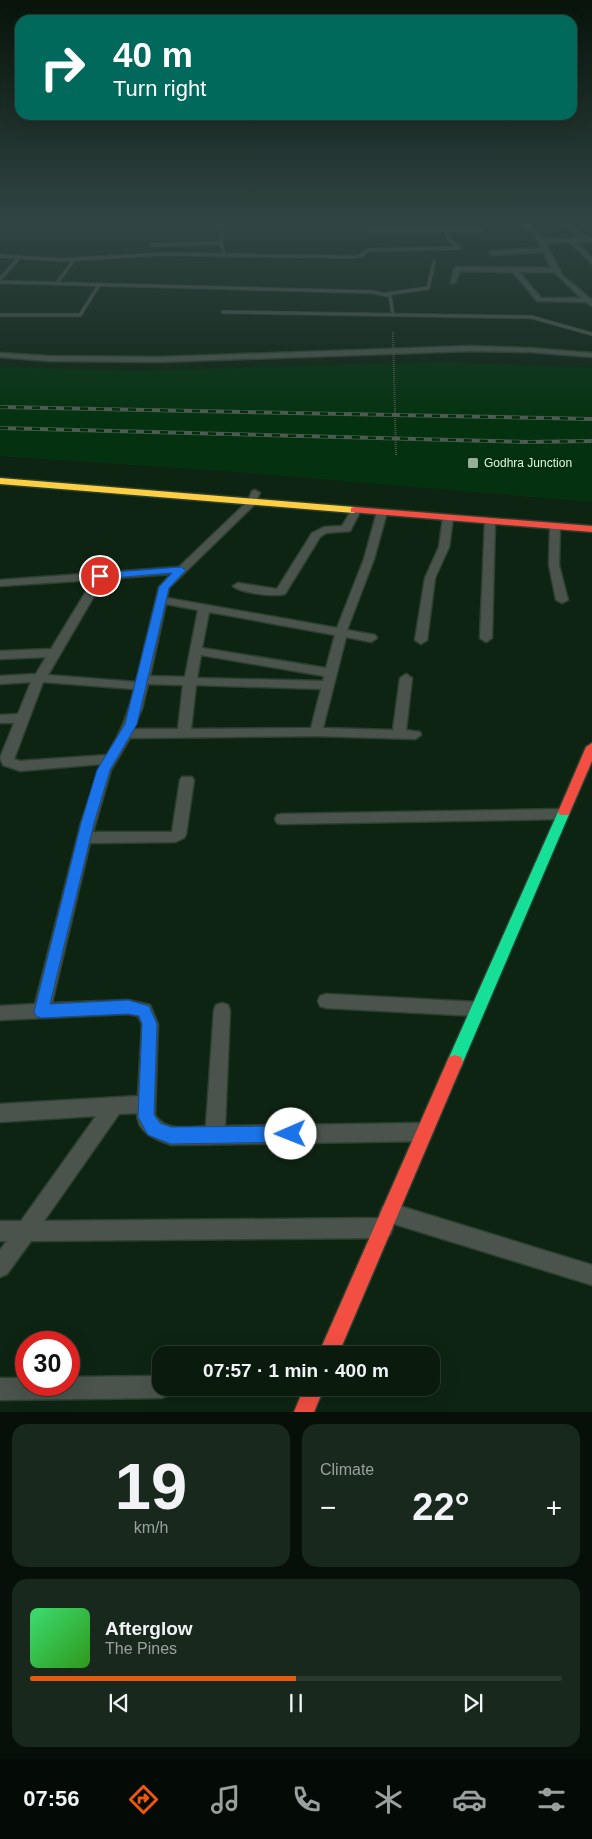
<!DOCTYPE html>
<meta charset="utf-8">
<style>
:root{--surface:#0a1b0e;--page:#18281c;--text:#f1f3f6;--muted:#99a19e;--line:#2a392e;--accent:#ea580c}
body{margin:0;font-family:Helvetica,sans-serif;background:var(--page);color:var(--text);height:100vh;display:flex;flex-direction:column;font-size:19px;white-space:nowrap}
*{box-sizing:border-box;margin:0}
p{font-size:16px;color:var(--muted)}
.icon{flex:none;width:28px;height:28px;fill:none;stroke:currentColor;stroke-width:2;stroke-linecap:round;stroke-linejoin:round}
.map{position:relative;height:1412px;overflow:hidden}
.panel{display:flex;flex-direction:column;gap:12px;padding:12px;background:#060f08;flex:1}
.panel>*{flex:none}
.hud{position:absolute;left:15px;top:15px;width:562px;height:105px;border-radius:15px;box-shadow:0 5px 20px #0002,0 0 0 1px var(--line);background:#00695c;color:#fff;overflow:hidden}
.speed{position:absolute;left:15px;top:1331px;display:flex;gap:10px;font-size:25px;font-weight:700;text-align:center}
.speed>*{display:grid;place-content:center;width:65px;height:65px;border-radius:50%;background:var(--surface);box-shadow:0 5px 20px #0002,0 0 0 1px var(--line);line-height:1}
.speed .limit{border:8px solid #d22;background:#fff;color:#111}
.pin{position:absolute;display:grid;place-items:center;width:42px;height:42px;color:#fff;margin:-21px;border:2px solid #fff;border-radius:50%;box-shadow:0 1px 5px #0007}
.me{position:absolute;width:55px;margin:-28px;rotate:269deg;stroke-linejoin:round;filter:drop-shadow(0 0 4px #0008)}
.turn{display:flex;align-items:center;gap:18px;height:105px;padding:0 15px;font-size:22px}
.turn .icon{width:65px;height:65px;stroke-width:2.5}
.turn b{display:block;font-size:35px;line-height:42px}
.big{font-size:38px;font-weight:700;line-height:1.1}
.panel .card{flex:1;display:flex;flex-direction:column;justify-content:center;gap:8px;min-width:0;padding:0 18px;border-radius:15px;background:var(--page)}
.panel .dial{align-items:center;gap:0}
.dial b{font-size:65px;line-height:1}
.song{display:flex;align-items:center;gap:15px}
.cover{width:60px;height:60px;border-radius:8px;background:linear-gradient(135deg,hsl(140 70% 55%),hsl(110 70% 35%))}
.played{height:5px;border-radius:2px;background:linear-gradient(90deg,var(--accent) 50%,var(--line) 50%)}
.keys{display:flex;justify-content:space-around;direction:ltr}
.heat{display:flex;justify-content:space-between;align-items:center;font-size:28px;direction:ltr}
.panel .tiles{flex:1;display:grid;gap:12px;grid-template-columns:1fr 1fr}
.card:last-child{grid-column:span 2}
.trip{position:absolute;left:152px;top:1346px;width:288px;height:50px;border-radius:15px;background:var(--surface);box-shadow:0 5px 20px #0002,0 0 0 1px var(--line);font-weight:700;line-height:50px;text-align:center}
.dock{display:flex;height:80px;justify-content:space-around;align-items:center;background:#040b06;color:var(--muted)}
.dock .icon{width:35px;height:35px}
.dock .on{color:var(--accent)}
.dock b{font-size:22px;color:var(--text)}
.map>svg:first-child{display:block}
.built{fill:#043210}
.lines{fill:none;stroke-linecap:round;stroke-linejoin:round}
.lane-casing{stroke:#2d4030;stroke-width:4.5}
.street-casing{stroke:#2d4030;stroke-width:3}
.fast-casing{stroke:#2d4030;stroke-width:3}
.slow-casing{stroke:#2d4030;stroke-width:3}
.jam-casing{stroke:#2d4030;stroke-width:3}
.lane{stroke:#4a544c;stroke-width:3}
.street{fill:#4a544c;fill-rule:evenodd}
.fast{fill:#16e098;fill-rule:evenodd}
.slow{fill:#ffcf43;fill-rule:evenodd}
.jam{fill:#f24e42;fill-rule:evenodd}
.rail-casing{stroke:#4f5b50;stroke-width:4}
.rail{stroke:#042e0e;stroke-width:2.5;stroke-dasharray:8;stroke-linecap:butt}
.path-bridge{stroke:#4b574d;stroke-width:2;stroke-dasharray:1 1;stroke-linecap:butt}
.route{fill:#1a73e8;stroke:#114b97}
.poi-dot{fill:#94ae97;stroke:#042e0e;stroke-width:2}
.labels{text-anchor:middle;dominant-baseline:central;stroke-width:5;stroke-linejoin:round;paint-order:stroke}
.far-poi-label{font-size:12px;fill:#dcf8de;stroke:#042e0e;text-anchor:start}
</style>
<div class="map">
<svg width="592" height="1412" viewBox="0 0 592 1412">
<rect width="100%" height="100%" fill="#0e2413"/>
<!-- built -->
<path class="built" d="M444 362 592 368V502L237 472 0 456V367L136 371Z"/>
<g class="lines">
<defs>
<g id="lane">
<path d="M222 223 221 242 224 255"/>
<path d="M369 231 482 230"/>
<path d="M151 245 221 243"/>
<path d="M0 256 61 260 164 254 352 257 360 256 369 250 460 248 450 240 444 230"/>
<path d="M0 279 18 259"/>
<path d="M0 282 373 292 390 296 393 315"/>
<path d="M56 284 74 260"/>
<path d="M386 294 428 288 434 262"/>
<path d="M223 312 531 317 592 334"/>
<path d="M0 315H80L99 285"/>
</g>
<g id="street">
<path d="M520 223H527L544 239 579 238 561 223C574 223 580 238 592 238V242H576L592 258V264L570 242 546 243 562 275 592 300V306L586 302 537 301 513 272 460 271 455 283H451L454 269 457 267 551 268 544 252 492 255 489 253 492 251 542 248 536 237ZM519 272H554L581 298H541Z"/>
<path d="M469 346 530 348 592 353V357L530 352 469 351 160 362 49 361 0 357V353L49 356 160 357Z"/>
<path d="M255 490 260 493 255 504 169 588 167 598 337 628 364 559 377 512 379 510H385L387 512 374 559 347 630 375 635 377 638 371 642 346 637 323 728 393 730 400 678 406 674 412 678 406 730 420 732 421 735 415 739 316 736 130 738 111 770 93 832H172L180 780 182 777H192L194 780 186 834 184 838 175 842 90 843 52 1003 128 1000 150 1005 158 1024 155 1115C166 1132 188 1127 206 1126L214 1010 216 1005 222 1003 228 1005 230 1010 225 1126 424 1123 430 1126 433 1132 430 1138 424 1141 171 1145C155 1139 137 1133 137 1113L119 1114 44 1221 382 1218 380 1213 383 1206 390 1203 592 1265V1285L391 1223 393 1228 390 1235 383 1238 31 1241 7 1274 0 1277V1250L7 1241H0V1221H21L96 1116 0 1122V1104L138 1096 142 1024 138 1016 128 1014 0 1020V1006L35 1004 81 823 101 764 20 771 3 765 0 758 14 723H0V715L18 714 31 682 0 684V676L36 674 46 657 0 659V651L51 649 93 580 0 586V580L179 567 248 501 252 491ZM171 574 159 587 136 682 48 675 104 579ZM166 604 198 610 185 677 150 676ZM209 612 335 635 326 668 202 648ZM201 655 324 676 323 681 197 678ZM43 682 134 689C129 713 120 734 107 755L20 761 14 759ZM148 684 183 685 178 729H133L142 709ZM196 685 321 689 311 728 191 729Z"/>
<path d="M356 507 361 510 350 531 326 533 320 537 285 594C274 597 241 593 233 586L238 583 277 589 312 533 324 527 342 526 353 508Z"/>
<path d="M448 515 453 518 449 547 435 578 427 640 421 644 415 640 425 578 439 547 443 518Z"/>
<path d="M490 518 495 521 492 638 486 642 480 638 485 521Z"/>
<path d="M555 523 560 526 559 565 568 600 562 603 556 600 549 565 550 526Z"/>
<path d="M562 809 567 810 569 814 567 818 562 819 282 824 277 823 275 819 277 815 282 814Z"/>
<path d="M326 994 477 1002 483 1004 485 1009 483 1014 477 1016 326 1008 320 1006 318 1001 320 996Z"/>
<path d="M161 1376V1388H172L169 1395 161 1398 0 1400V1378H26V1385H69V1377Z"/>
</g>
<path id="fast" d="M564 807 568 809 570 812 463 1062 461 1067 455 1069 449 1067 447 1062 558 812 560 809Z"/>
<path id="slow" d="M0 478 354 507 358 510 354 513 0 484Z"/>
<g id="jam">
<path d="M354 507 592 526V532L351 512V508Z"/>
<path d="M592 743V761L570 812 568 815H560L558 812 586 747Z"/>
<path d="M455 1055 461 1057 463 1062 338 1355H318L449 1057Z"/>
<path d="M304 1388H324L314 1412H294Z"/>
</g>
</defs>
<!-- lane casing -->
<use href="#lane" class="lane-casing"/>
<!-- street casing -->
<use href="#street" class="street-casing"/>
<!-- fast casing -->
<use href="#fast" class="fast-casing"/>
<!-- slow casing -->
<use href="#slow" class="slow-casing"/>
<!-- jam casing -->
<use href="#jam" class="jam-casing"/>
<!-- lane -->
<use href="#lane" class="lane"/>
<!-- street -->
<use href="#street" class="street"/>
<!-- fast -->
<use href="#fast" class="fast"/>
<!-- slow -->
<use href="#slow" class="slow"/>
<!-- jam -->
<use href="#jam" class="jam"/>
<defs>
<g id="rail">
<path d="M0 407 592 419"/>
<path d="M0 428 528 442 592 441"/>
</g>
</defs>
<!-- rail casing -->
<use href="#rail" class="rail-casing"/>
<!-- rail -->
<use href="#rail" class="rail"/>
<!-- path-bridge -->
<path class="path-bridge" d="M393 332 396 456"/>
</g>
<!-- sky -->
<linearGradient id="sky" x2="0" y2="1"><stop stop-color="#08140a"/><stop offset="0.53" stop-color="#304544"/><stop offset="1" stop-color="#304544" stop-opacity="0"/></linearGradient>
<rect width="592" height="421" fill="url(#sky)"/>
<!-- route -->
<path class="route" d="M181 567 186 570 169 588 137 724 110 770 94 823 50 1004 128 1000 149 1006 157 1024 154 1115 160 1123 171 1127 291 1126 297 1128 299 1134 297 1140 291 1142 171 1144 148 1135 138 1117 142 1024 139 1016 128 1014 41 1018 36 1016 34 1012 81 823 97 770 125 724 159 587 172 573 100 579 95 576 100 573Z"/>
<!-- markers -->
<rect class="poi-dot" x="467" y="457" width="12" height="12" rx="2.5"/>
<g class="labels">
<!-- far-poi labels -->
<g class="far-poi-label">
<text x="484" y="463">Godhra Junction</text>
</g>
</g>
</svg>
<div class="speed"><div class="limit">30</div></div>
<div class="pin" style="left:100px;top:576px;background:#d93025"><svg class="icon" aria-label="arrive" viewBox="0 0 24 24"><path d="M6 21V4h12l-3 4 3 4H6"/></svg></div>
<svg class="me" style="left:291px;top:1134px" viewBox="-20 -20 40 40"><circle r="19" fill="#fff"/><path d="M0-13L10 11 0 6-10 11z" fill="#1a73e8"/></svg>
<div class="trip">07:57 · 1 min · 400 m</div>
<div class="hud">
<div class="turn"><svg class="icon" aria-label="right" viewBox="0 0 24 24"><path d="M7 20v-9h11M14 6l5 5-5 5"/></svg><div><b>40 m</b>Turn right</div></div>
</div>
</div>
<section class="panel">
<div class="tiles">
<div class="card dial"><b>19</b><p>km/h</p></div>
<div class="card"><p>Climate</p>
<div class="heat"><a>−</a><b class="big">22°</b><a>+</a></div>
</div>
<div class="card">
<div class="song"><i class="cover"></i><div><b>Afterglow</b><p>The Pines</p></div></div>
<div class="played"></div>
<div class="keys"><svg class="icon" aria-label="previous" viewBox="0 0 24 24"><path d="M18 5L8 12l10 7zM5 5v14"/></svg><svg class="icon" aria-label="pause" viewBox="0 0 24 24"><path d="M8 5v14M16 5v14"/></svg><svg class="icon" aria-label="next" viewBox="0 0 24 24"><path d="M6 5l10 7-10 7zM19 5v14"/></svg></div>
</div>
</div>
</section>
<nav class="dock">
<b>07:56</b>
<svg class="icon on" aria-label="directions" viewBox="0 0 24 24"><path d="M12 3l9 9-9 9-9-9zM9 14v-3h6M13 9l2 2-2 2"/></svg>
<svg class="icon" aria-label="music" viewBox="0 0 24 24"><path d="M9 18V5l10-2v13"/><circle cx="6" cy="18" r="3"/><circle cx="16" cy="16" r="3"/></svg>
<svg class="icon" aria-label="phone" viewBox="0 0 24 24"><path d="M5 4h4l2 5-3 2q2 4 5 5l2-3 5 2v4C11 20 4 13 5 4z"/></svg>
<svg class="icon" aria-label="climate" viewBox="0 0 24 24"><path d="M12 3v18M4 7l16 10M4 17L20 7"/></svg>
<svg class="icon" aria-label="car" viewBox="0 0 24 24"><path d="M5 17H2v-5l4-1 3-4h7l3 4 3 1v5h-3M9 17h6M6 11h13"/><circle cx="7" cy="17" r="2"/><circle cx="17" cy="17" r="2"/></svg>
<svg class="icon" aria-label="filters" viewBox="0 0 24 24"><path d="M4 7h16M4 17h16"/><circle cx="9" cy="7" r="2"/><circle cx="15" cy="17" r="2"/></svg>
</nav>
